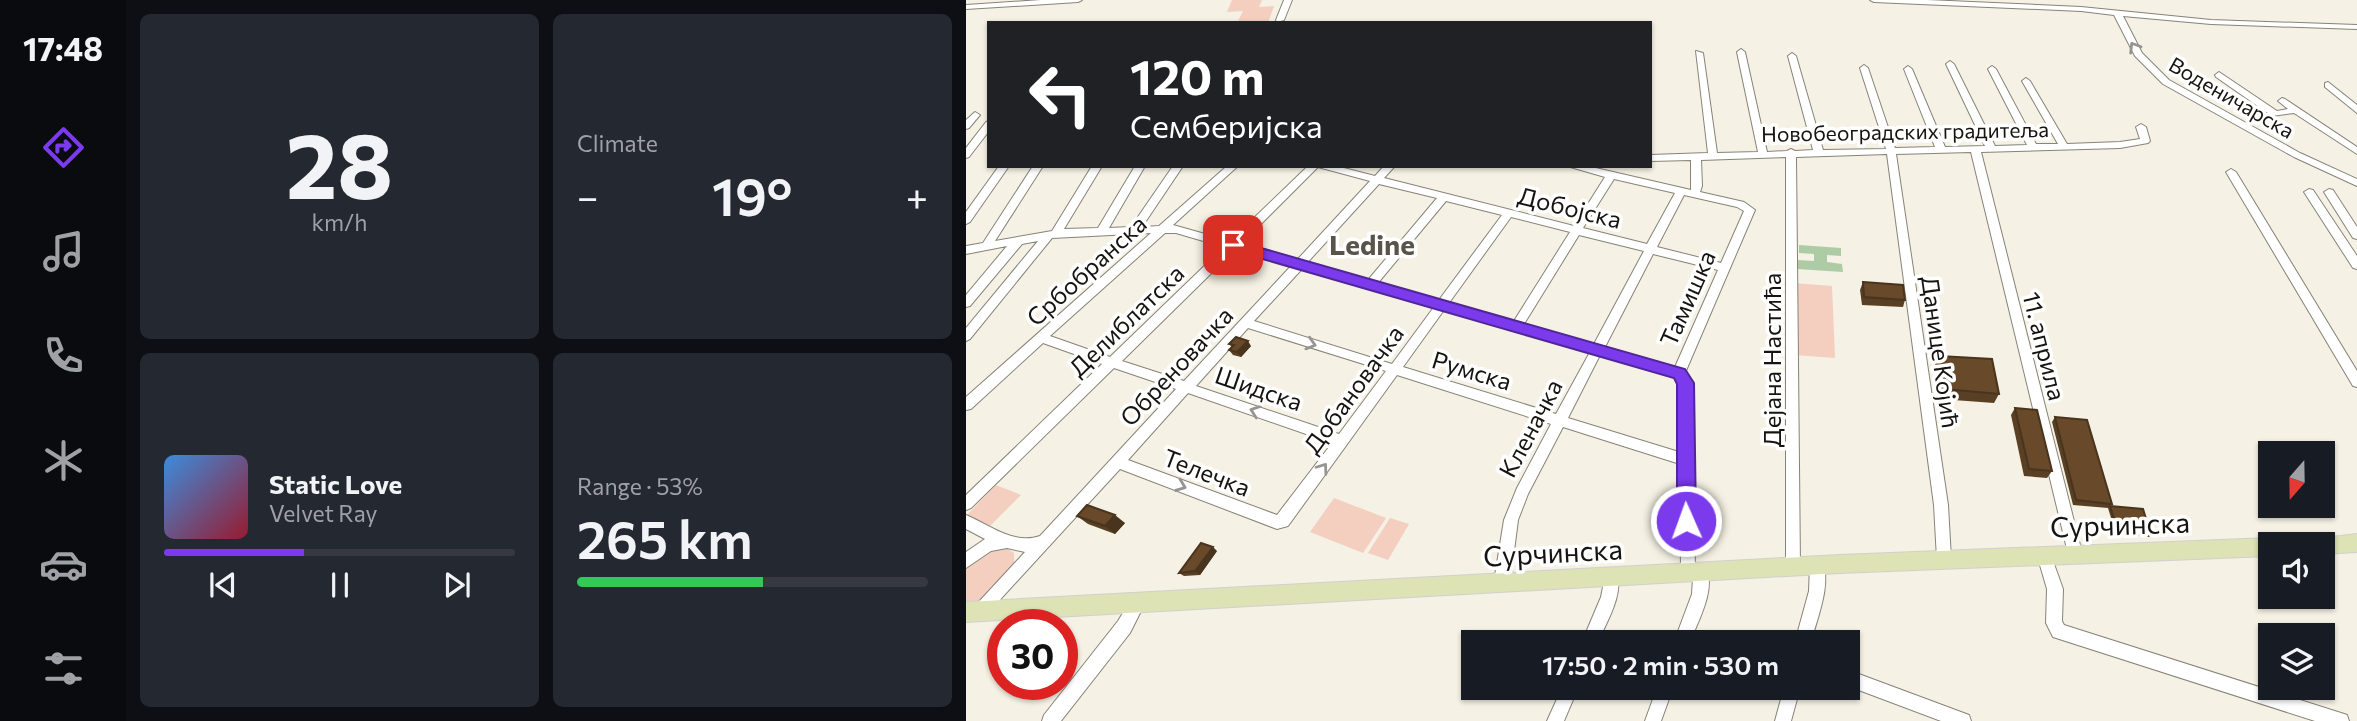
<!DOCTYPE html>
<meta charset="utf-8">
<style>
:root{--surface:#171b24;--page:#242831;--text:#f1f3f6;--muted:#9ea1a6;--line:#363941;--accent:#7c3aed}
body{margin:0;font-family:Commissioner,sans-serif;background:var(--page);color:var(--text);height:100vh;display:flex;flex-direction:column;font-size:26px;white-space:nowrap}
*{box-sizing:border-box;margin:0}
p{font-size:23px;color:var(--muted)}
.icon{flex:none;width:38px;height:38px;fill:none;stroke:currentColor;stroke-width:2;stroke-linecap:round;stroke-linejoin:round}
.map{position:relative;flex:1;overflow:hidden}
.drawer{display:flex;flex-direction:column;gap:14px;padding:14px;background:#0d0f14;width:840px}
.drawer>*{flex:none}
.banner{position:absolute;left:21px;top:21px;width:665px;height:147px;border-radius:0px;box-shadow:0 2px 5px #0004;background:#202124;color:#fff;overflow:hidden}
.needle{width:46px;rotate:200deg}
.fabs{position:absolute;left:1292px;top:441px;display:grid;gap:14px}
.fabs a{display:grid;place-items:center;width:77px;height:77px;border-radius:0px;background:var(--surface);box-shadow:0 2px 5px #0004;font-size:35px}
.speed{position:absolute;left:21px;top:609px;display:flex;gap:14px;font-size:35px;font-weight:700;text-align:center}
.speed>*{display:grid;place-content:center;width:91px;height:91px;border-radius:50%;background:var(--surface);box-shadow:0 2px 5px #0004;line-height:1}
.speed .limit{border:10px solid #d22;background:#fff;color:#111}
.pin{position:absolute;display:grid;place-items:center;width:60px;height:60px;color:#fff;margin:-30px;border-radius:14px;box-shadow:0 4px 10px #0006}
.me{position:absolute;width:77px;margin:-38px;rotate:358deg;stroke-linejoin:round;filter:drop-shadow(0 0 5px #0008)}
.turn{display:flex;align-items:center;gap:24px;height:147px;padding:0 28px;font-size:32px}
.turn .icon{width:91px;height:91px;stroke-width:2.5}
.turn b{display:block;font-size:49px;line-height:60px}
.big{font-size:52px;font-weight:600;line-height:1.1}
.drawer .tile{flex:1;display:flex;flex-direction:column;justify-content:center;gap:10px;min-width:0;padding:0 24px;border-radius:10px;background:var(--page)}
.drawer .dial{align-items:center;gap:0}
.dial b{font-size:91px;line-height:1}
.song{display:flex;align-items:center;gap:21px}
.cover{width:84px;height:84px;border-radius:10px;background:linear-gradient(135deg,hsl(210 70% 55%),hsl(350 70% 35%))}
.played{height:7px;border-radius:4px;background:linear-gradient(90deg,var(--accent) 40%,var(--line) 40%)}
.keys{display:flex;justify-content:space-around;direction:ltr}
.heat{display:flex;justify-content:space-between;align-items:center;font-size:38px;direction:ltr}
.charge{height:10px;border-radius:5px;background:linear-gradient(90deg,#34c759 53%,var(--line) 0)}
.drawer .tiles{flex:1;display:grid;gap:14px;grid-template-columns:repeat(2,1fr)}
.trip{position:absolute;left:495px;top:630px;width:399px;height:70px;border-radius:0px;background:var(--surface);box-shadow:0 2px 5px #0004;font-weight:600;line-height:70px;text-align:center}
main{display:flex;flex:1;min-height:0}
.tab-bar{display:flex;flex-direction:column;width:126px;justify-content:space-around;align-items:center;background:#090b0e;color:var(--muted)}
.tab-bar .icon{width:49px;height:49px}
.tab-bar .selected{color:var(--accent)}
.tab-bar b{font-size:32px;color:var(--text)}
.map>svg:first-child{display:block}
.green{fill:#f4cebe}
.water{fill:#adcba5}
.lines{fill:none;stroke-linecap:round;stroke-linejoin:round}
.minor-casing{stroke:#878378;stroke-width:2}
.major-casing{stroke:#d0d0cf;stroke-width:2}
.minor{fill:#fff;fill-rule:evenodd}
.major{fill:#dde3b5;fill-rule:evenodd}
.wall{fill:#594024}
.shaded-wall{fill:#49341d}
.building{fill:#684a2a;stroke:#49341d;stroke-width:2}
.oneway{stroke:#969593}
.route{fill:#7c3aed;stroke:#51269a;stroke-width:2}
.labels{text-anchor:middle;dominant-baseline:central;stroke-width:7;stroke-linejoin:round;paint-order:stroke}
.far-street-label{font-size:21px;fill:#151410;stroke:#fff}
.street-label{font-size:24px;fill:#151410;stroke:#fff}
.quarter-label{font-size:28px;font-weight:bold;fill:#58544a;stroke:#fff}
.near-street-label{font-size:28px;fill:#151410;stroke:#fff}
</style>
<main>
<nav class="tab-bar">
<b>17:48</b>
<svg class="icon selected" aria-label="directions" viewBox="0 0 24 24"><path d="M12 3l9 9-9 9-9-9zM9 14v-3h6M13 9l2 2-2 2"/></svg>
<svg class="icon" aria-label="music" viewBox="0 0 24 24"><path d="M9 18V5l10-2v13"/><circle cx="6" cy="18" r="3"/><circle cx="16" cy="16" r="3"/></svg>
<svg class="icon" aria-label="phone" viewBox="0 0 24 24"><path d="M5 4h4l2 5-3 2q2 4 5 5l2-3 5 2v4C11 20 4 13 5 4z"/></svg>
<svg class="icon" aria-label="climate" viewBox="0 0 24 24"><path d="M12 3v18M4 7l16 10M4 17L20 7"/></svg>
<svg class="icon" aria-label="car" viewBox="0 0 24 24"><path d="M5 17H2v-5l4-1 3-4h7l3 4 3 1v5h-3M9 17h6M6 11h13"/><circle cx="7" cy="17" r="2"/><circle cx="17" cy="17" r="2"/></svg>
<svg class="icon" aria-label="filters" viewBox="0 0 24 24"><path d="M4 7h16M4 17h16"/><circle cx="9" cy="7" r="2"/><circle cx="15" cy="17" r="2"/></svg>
</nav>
<section class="drawer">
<div class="tiles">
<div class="tile dial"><b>28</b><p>km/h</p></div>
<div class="tile"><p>Climate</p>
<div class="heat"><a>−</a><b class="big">19°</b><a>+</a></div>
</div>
<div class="tile">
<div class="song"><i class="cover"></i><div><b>Static Love</b><p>Velvet Ray</p></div></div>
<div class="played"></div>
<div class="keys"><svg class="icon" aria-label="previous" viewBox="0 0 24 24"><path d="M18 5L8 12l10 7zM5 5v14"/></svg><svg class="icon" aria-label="pause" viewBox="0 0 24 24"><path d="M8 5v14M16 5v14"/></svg><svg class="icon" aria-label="next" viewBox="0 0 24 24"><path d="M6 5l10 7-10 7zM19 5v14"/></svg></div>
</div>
<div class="tile"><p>Range · 53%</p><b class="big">265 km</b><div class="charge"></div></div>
</div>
</section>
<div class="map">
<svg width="1391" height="721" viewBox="0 0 1391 721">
<rect width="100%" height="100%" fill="#f5f1e4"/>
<!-- green -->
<g class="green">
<path d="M266 0H296L293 7 308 6 302 23H271L277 11 261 12Z"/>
<path d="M827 283 866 286 869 358 828 355Z"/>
<path d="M30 485 55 495 24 526 0 516Z"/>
<path d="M368 498 420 518 397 553 344 532Z"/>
<path d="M424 518 443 524 422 560 402 553Z"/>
<path d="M40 548 48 553V564L15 601 0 603V569L19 552Z"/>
</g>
<!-- water -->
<path class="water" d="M833 245 875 248V256L861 255V262L876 264 877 272 831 269V260L848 261V254L833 253Z"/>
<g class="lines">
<defs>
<g id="minor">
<path d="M75 0H116L112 2 0 9V5Z"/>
<path d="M318 0H326L318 20 311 22 310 20Z"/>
<path d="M904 0H961L1115 7 1245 20 1391 25V29L1245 24 1157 16 1176 53 1203 80 1334 153 1391 179V186L1328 157 1197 84 1169 56 1148 15 1115 11 908 2Z"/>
<path d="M775 49 779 52 801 152 821 151 825 149 829 151 847 150 822 56 826 53 830 56 857 150 920 149 894 68 898 65 902 68 929 148 969 147 938 69 942 66 946 69 979 147 1019 146 980 64 984 61 988 64 1029 146 1061 145 1022 69 1026 66 1030 69 1070 144H1092L1056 81 1060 78 1064 81 1101 144 1154 142 1174 139 1170 127 1175 124 1180 127 1184 141 1182 143 1154 148 1015 152 1116 553 1114 558 1109 560 1104 558 1102 553 1005 152 930 154 982 505 985 559 983 564 978 566 973 564 971 559 968 505 921 154 830 157 834 567 832 572 827 574 822 572 820 567V157L735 160 736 186 734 192 778 202 789 210 719 373 725 383 729 568 735 565 740 567C750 590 732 621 724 642H708L726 594 727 578 722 580 717 578 715 573 714 464 597 427 562 494 552 520 544 582 541 587 536 589 531 587 528 582 538 520 551 488 585 424 431 375 322 526 311 529 154 469 19 616 14 619 9 616 6 611 9 606 59 552 41 548 25 551 0 568V552L19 539 0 529V515C24 525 47 545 74 536L210 389 148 368 5 508 0 510V495L136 364 77 343 5 409 0 410V397L185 233 86 238 4 339 0 341V328L72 241 56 244 4 306 0 307V295L41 246 0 254V246L17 243 67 166H77L29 241 86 231 126 166H136L98 229 132 228 169 166H179L143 228 165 227 207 166H217L176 227 193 226 261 166H272L207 225 264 241 342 166H370L409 176 418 166H429L418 178 608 226 639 177 601 166H621L725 190V160L684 161V155L742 153 730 51 737 53 751 153 792 152 771 52ZM352 167 404 181 331 260 275 244ZM648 179 709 193 681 244 617 228ZM413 184 471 198 402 280 341 263ZM718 195 771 207 778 211 755 263 691 247ZM480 201 536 215 473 300 412 283ZM545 217 604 232 548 321 483 303ZM199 233H210L258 247 144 357 84 336ZM613 235 678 251 628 344 558 324ZM269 250 325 266 218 381 156 361ZM687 254 752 270 709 367 639 347ZM336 269 468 307 426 364 288 321ZM478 310 624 352 590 414 437 367ZM282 328 420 371 373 434 230 386ZM634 355 709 377 713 383V452L602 418ZM222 393 366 443 311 515 162 460Z"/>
<path d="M1253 72 1311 111 1322 109 1312 101 1316 98 1319 99 1391 147V154L1328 113 1306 116 1250 77 1249 75Z"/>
<path d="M1362 82 1391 105V113L1359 87V83Z"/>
<path d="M9 112 14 115 3 128 0 129V120Z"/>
<path d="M23 121V131L3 157 0 158V148L20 122Z"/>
<path d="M33 166H43L4 222 0 224V212Z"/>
<path d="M1265 169 1270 172 1391 371V387L1387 386 1260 172Z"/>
<path d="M1343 189 1347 190 1391 256V269L1387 268 1338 192Z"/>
<path d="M1363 189 1367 190 1391 227V239L1387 238 1358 192Z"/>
<path d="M1078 548 1083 550 1097 589 1096 621 1098 625 1375 713 1381 715 1383 721H1349L1087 637 1080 623 1081 589 1071 555 1073 550Z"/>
<path d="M851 558 856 560C866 584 851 618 845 642H829L843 591 844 565 846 560Z"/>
<path d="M645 570 650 572C659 593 640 623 632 642H616L635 597 640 572Z"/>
<path d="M171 595 176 598 179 603 164 633 95 721H76L78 715 152 621 166 598Z"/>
<path d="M882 670 1003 715 1005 721H975L882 686Z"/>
<path d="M596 688H612L598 721H581Z"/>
<path d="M691 688H707L695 721H679Z"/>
<path d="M818 688H834L825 721H809Z"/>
</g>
<g id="major">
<path d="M1391 534V552L1356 554V544H1347L1349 539Z"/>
<path d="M1304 538 1312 544H1304V556L874 573 0 622V602L874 555Z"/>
</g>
</defs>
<!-- minor casing -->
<use href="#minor" class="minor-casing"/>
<!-- major casing -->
<use href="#major" class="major-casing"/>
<!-- minor -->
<use href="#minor" class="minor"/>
<!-- major -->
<use href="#major" class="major"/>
</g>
<!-- wall -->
<g class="wall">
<path d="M897 282 939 300 937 307 896 305 894 290Z"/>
<path d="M263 344 285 346 275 357 267 355 263 350 266 347Z"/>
<path d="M973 356 1033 394 1028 403 974 399 969 365Z"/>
<path d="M1049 408 1086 471 1081 478 1058 476 1045 415Z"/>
<path d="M1089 417 1146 504 1144 506 1185 535 1183 537 1150 534 1142 508 1107 505 1086 422Z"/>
<path d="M111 516 159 523 149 534 122 524Z"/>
<path d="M251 551 234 575 218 576 213 573Z"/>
</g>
<!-- shaded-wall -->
<g class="shaded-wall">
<path d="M282 341 285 346 275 357 271 352Z"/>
<path d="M149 515 159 523 149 534 139 526Z"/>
<path d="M247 547 251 551 234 575 229 571Z"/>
</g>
<!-- building -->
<g class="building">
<path d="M897 282 937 285 939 300 898 297Z"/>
<path d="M270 337 282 341 271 352 263 350 268 345 263 344Z"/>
<path d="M973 356 1026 359 1033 394 979 389Z"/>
<path d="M1049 408 1071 410 1086 471 1063 469Z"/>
<path d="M1089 417 1121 420 1146 504 1110 500Z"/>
<path d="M121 505 149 515 139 526 111 516Z"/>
<path d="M1144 506 1177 509 1185 535 1152 532Z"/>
<path d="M235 543 247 547 229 571 213 573Z"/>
</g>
<!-- one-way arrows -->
<defs><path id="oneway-chevron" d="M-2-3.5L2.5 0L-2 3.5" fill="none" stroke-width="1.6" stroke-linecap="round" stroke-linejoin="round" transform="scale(1.75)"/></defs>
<g class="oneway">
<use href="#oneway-chevron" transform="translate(1168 47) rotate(-122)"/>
<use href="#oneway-chevron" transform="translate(345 344) rotate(17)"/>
<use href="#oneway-chevron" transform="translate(289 411) rotate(-161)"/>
<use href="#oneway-chevron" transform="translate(357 468) rotate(-54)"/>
<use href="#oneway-chevron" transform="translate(215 486) rotate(21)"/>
</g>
<!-- route -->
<path class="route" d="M267 240 719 369 728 383 730 521 727 527 720 529 714 527 711 521V384L708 378 262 249V242Z"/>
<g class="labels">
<!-- far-street labels -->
<g class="far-street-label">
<text transform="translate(1266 97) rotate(30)">Воденичарска</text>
<text transform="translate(939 131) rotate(-1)">Новобеоградских градитеља</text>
</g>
<!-- street labels -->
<g class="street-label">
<text transform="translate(604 207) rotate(14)">Добојска</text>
<text transform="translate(120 270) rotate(-42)">Србобранска</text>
<text transform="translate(721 298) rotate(-66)">Тамишка</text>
<text transform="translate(160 320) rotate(-44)">Делиблатска</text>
<text transform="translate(1079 346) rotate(76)">11. априла</text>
<text transform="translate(975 352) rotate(82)">Данице Којић</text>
<text transform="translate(805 360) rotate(-90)">Дејана Настића</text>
<text transform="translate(210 366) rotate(-47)">Обреновачка</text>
<text transform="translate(506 370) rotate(17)">Румска</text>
<text transform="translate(293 388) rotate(19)">Шидска</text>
<text transform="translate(387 389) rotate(-54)">Добановачка</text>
<text transform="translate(564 428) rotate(-62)">Кленачка</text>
<text transform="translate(241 472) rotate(21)">Телечка</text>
</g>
<!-- quarter labels -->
<g class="quarter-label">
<text x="406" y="244">Ledine</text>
</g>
<!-- near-street labels -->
<g class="near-street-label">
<text transform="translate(1154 524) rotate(-2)">Сурчинска</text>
<text transform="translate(587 552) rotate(-3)">Сурчинска</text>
</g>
</g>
</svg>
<div class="fabs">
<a><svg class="needle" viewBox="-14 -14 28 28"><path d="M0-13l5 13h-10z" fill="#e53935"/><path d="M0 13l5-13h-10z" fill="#9ea1a6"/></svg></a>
<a><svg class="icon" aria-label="sound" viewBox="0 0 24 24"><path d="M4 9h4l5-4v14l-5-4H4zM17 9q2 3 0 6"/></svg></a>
<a><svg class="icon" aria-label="layers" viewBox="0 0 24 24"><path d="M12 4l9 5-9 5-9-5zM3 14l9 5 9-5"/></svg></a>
</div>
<div class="speed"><div class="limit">30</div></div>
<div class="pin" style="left:267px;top:245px;background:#d93025"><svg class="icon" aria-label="arrive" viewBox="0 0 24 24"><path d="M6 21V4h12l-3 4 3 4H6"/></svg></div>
<svg class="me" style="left:720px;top:521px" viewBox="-20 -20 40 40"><circle r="17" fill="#7c3aed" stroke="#fff" stroke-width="3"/><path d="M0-11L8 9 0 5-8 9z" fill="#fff"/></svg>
<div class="trip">17:50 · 2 min · 530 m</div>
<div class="banner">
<div class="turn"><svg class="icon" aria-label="left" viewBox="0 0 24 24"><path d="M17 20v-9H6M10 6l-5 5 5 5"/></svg><div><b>120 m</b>Семберијска</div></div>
</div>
</div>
</main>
